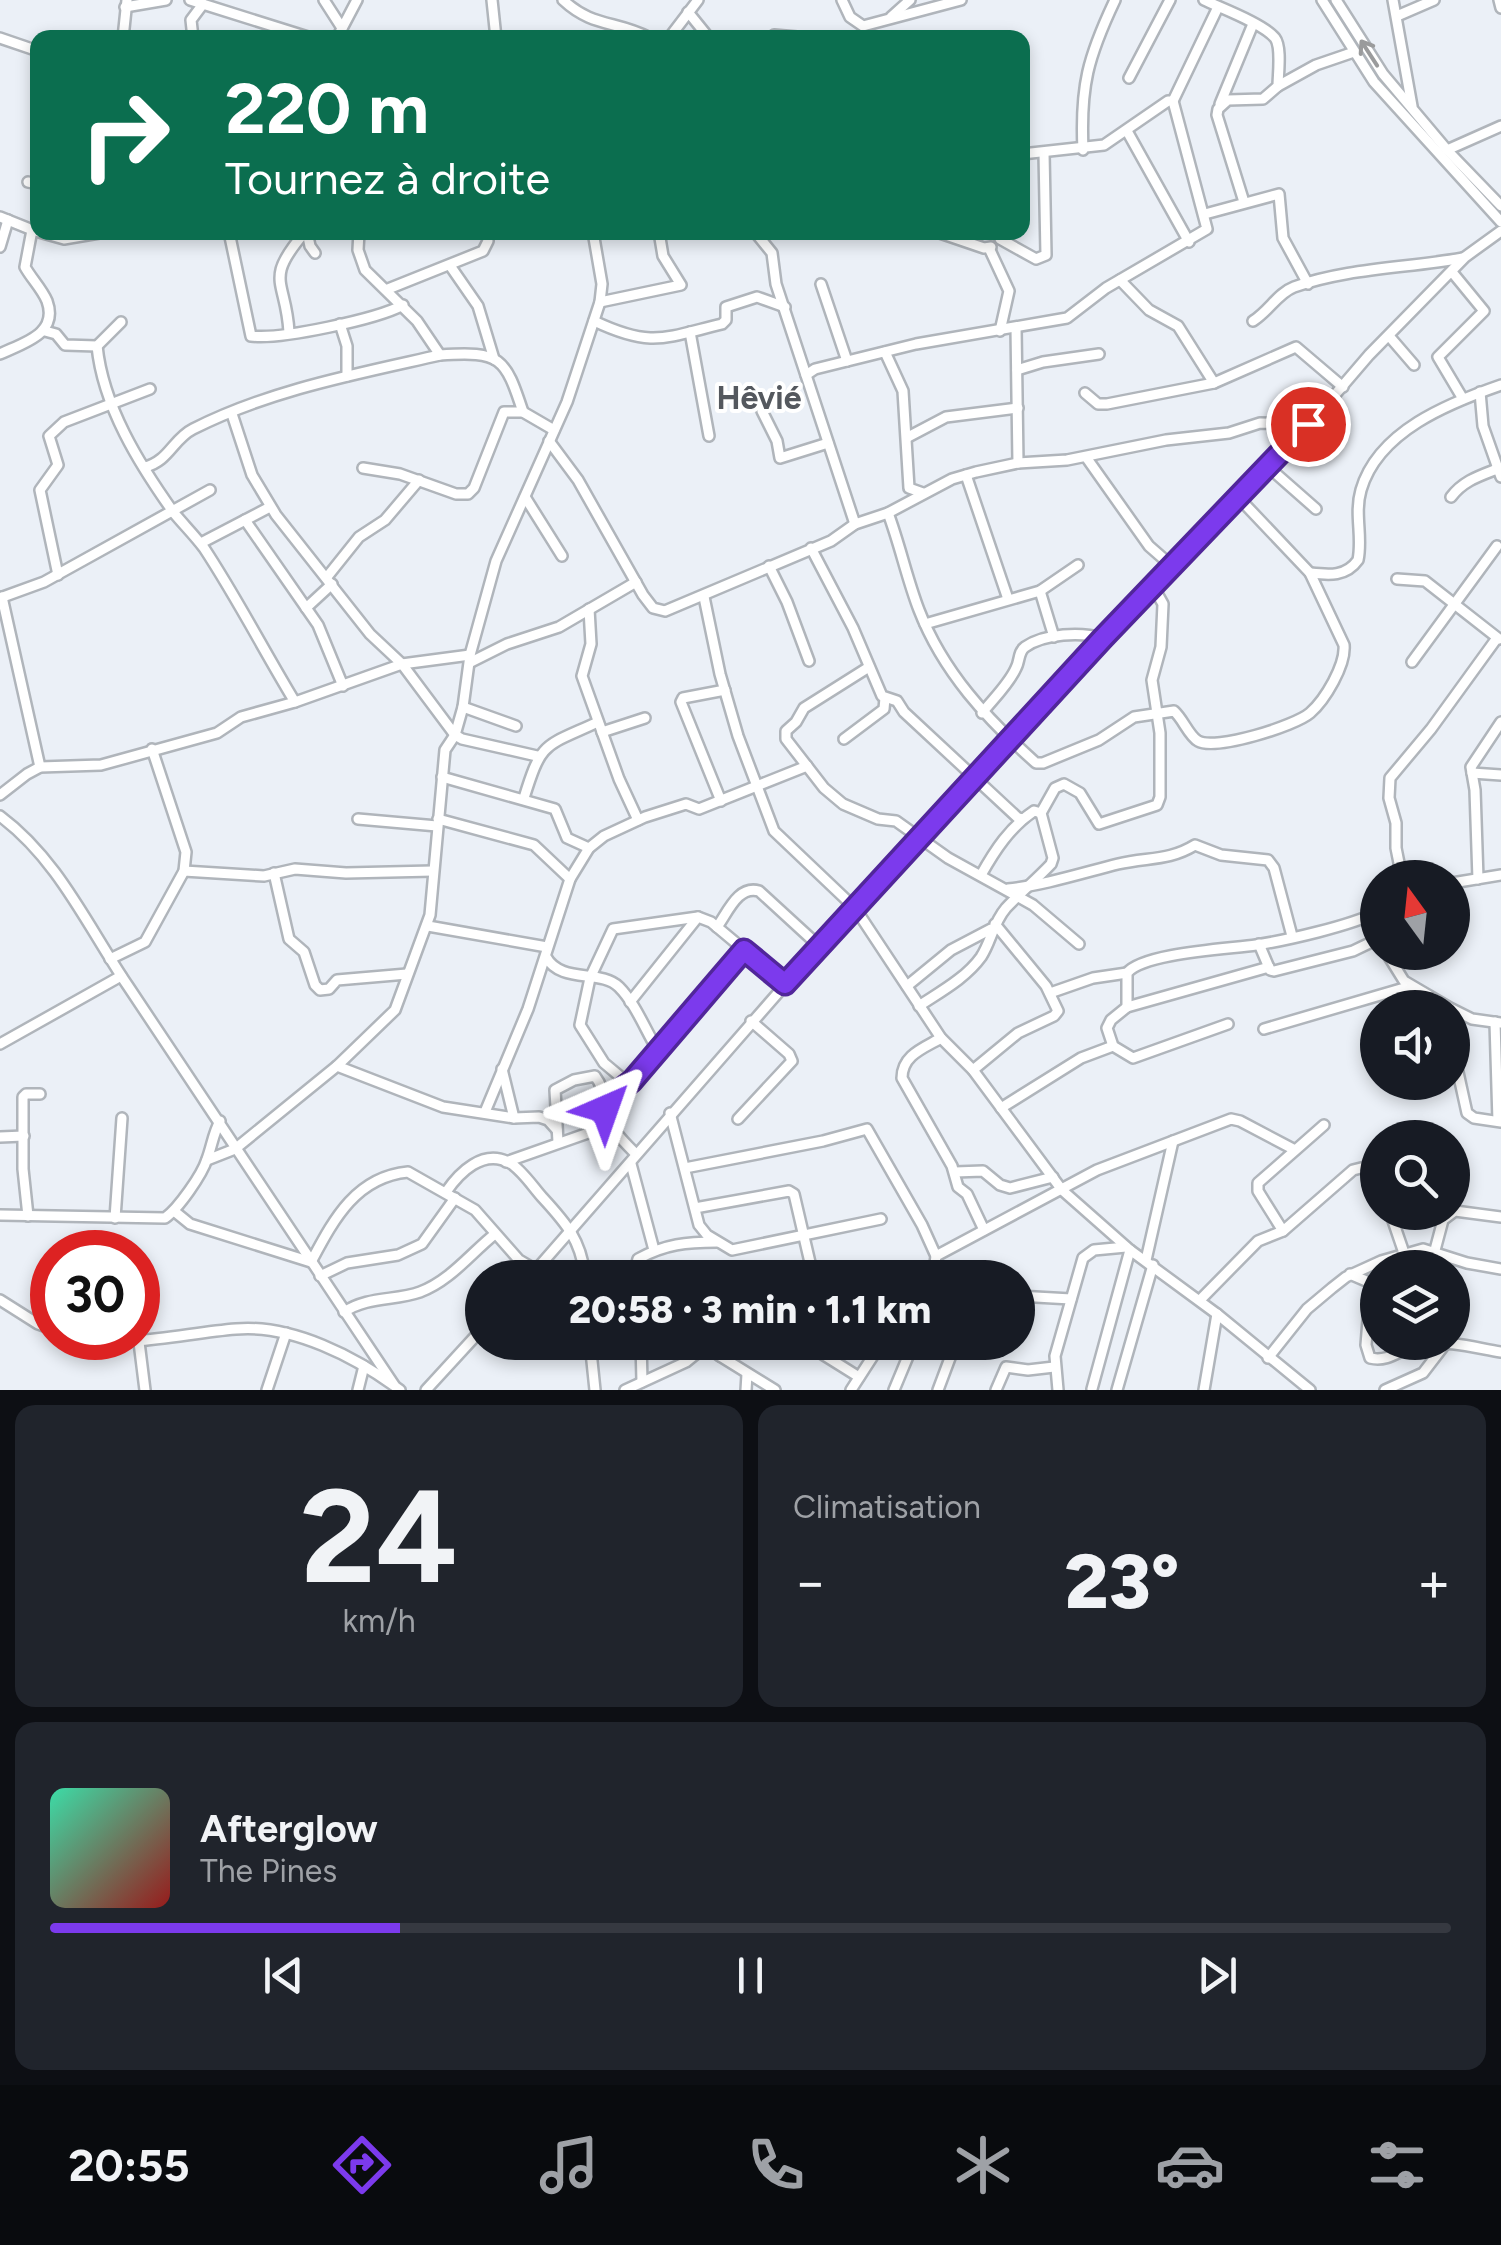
<!DOCTYPE html>
<html lang="fr">
<meta charset="utf-8">
<style>
:root{--surface:#171b24;--page:#20242c;--text:#f1f3f6;--muted:#9ea1a6;--line:#363941;--accent:#7c3aed}
body{margin:0;font-family:Figtree,sans-serif;background:var(--page);color:var(--text);height:100vh;display:flex;flex-direction:column;font-size:38px;white-space:nowrap}
*{box-sizing:border-box;margin:0}
p{font-size:32px;color:var(--muted)}
.icon{flex:none;width:55px;height:55px;fill:none;stroke:currentColor;stroke-width:2;stroke-linecap:round;stroke-linejoin:round}
.map{position:relative;height:1390px;overflow:hidden}
.panel{display:flex;flex-direction:column;gap:15px;padding:15px;background:#0d0f14;flex:1}
.panel>*{flex:none}
.banner{position:absolute;left:30px;top:30px;width:1000px;height:210px;border-radius:20px;box-shadow:0 5px 15px #0003;background:#0b6e4f;color:#fff;overflow:hidden}
.needle{width:65px;rotate:345deg}
.controls{position:absolute;left:1360px;top:860px;display:grid;gap:20px}
.controls a{display:grid;place-items:center;width:110px;height:110px;border-radius:50%;background:var(--surface);box-shadow:0 5px 15px #0003;font-size:50px}
.speed{position:absolute;left:30px;top:1230px;display:flex;gap:20px;font-size:50px;font-weight:700;text-align:center}
.speed>*{display:grid;place-content:center;width:130px;height:130px;border-radius:50%;background:var(--surface);box-shadow:0 5px 15px #0003;line-height:1}
.speed .limit{border:15px solid #d22;background:#fff;color:#111}
.pin{position:absolute;display:grid;place-items:center;width:85px;height:85px;color:#fff;margin:-42px;border:5px solid #fff;border-radius:50%;box-shadow:0 2px 10px #0007}
.me{position:absolute;width:110px;margin:-55px;rotate:43deg;stroke-linejoin:round;filter:drop-shadow(0 0 8px #0008)}
.turn{display:flex;align-items:center;gap:35px;height:210px;padding:0 30px;font-size:45px}
.turn .icon{width:130px;height:130px;stroke-width:2.5}
.turn b{display:block;font-size:70px;line-height:85px}
.big{font-size:75px;font-weight:800;line-height:1.1}
.panel .tile{flex:1;display:flex;flex-direction:column;justify-content:center;gap:15px;min-width:0;padding:0 35px;border-radius:20px;background:var(--page)}
.panel .dial{align-items:center;gap:0}
.dial b{font-size:130px;line-height:1}
.song{display:flex;align-items:center;gap:30px}
.cover{width:120px;height:120px;border-radius:15px;background:linear-gradient(135deg,hsl(160 70% 55%),hsl(0 70% 35%))}
.played{height:10px;border-radius:5px;background:linear-gradient(90deg,var(--accent) 25%,var(--line) 25%)}
.keys{display:flex;justify-content:space-around;direction:ltr}
.heat{display:flex;justify-content:space-between;align-items:center;font-size:55px;direction:ltr}
.panel .tiles{flex:1;display:grid;gap:15px;grid-template-columns:1fr 1fr}
.tile:last-child{grid-column:span 2}
.trip{position:absolute;left:465px;top:1260px;width:570px;height:100px;border-radius:50px;background:var(--surface);box-shadow:0 5px 15px #0003;font-weight:800;line-height:100px;text-align:center}
.tab-bar{display:flex;height:160px;justify-content:space-around;align-items:center;background:#090b0e;color:var(--muted)}
.tab-bar .icon{width:70px;height:70px}
.tab-bar .current{color:var(--accent)}
.tab-bar b{font-size:45px;color:var(--text)}
.map>svg:first-child{display:block}
.lines{fill:none;stroke-linecap:round;stroke-linejoin:round}
.minor-casing{stroke:#b0b5bb;stroke-width:14}
.minor{stroke:#fff;stroke-width:9}
.oneway{stroke:#9a9b9c}
.route-casing{stroke:#51269a;stroke-width:25}
.route{stroke:#7c3aed;stroke-width:18}
.labels{text-anchor:middle;dominant-baseline:central;stroke-width:8;stroke-linejoin:round;paint-order:stroke}
.quarter-label{font-size:32px;font-weight:bold;fill:#54585e;stroke:#fff}
</style>
<div class="map">
<svg width="1501" height="1390" viewBox="0 0 1501 1390">
<rect width="100%" height="100%" fill="#ebf0f7"/>
<g class="lines">
<defs>
<g id="minor">
<path d="M190 0 311 38"/>
<path d="M324 0 342 28"/>
<path d="M492 0 496 38"/>
<path d="M563 0C593 28 616 20 650 38"/>
<path d="M842 0 850 17 863 26 961 0"/>
<path d="M1204 0C1221 8 1264 24 1275 38 1282 47 1278 75 1278 86L1263 99 1228 100 1218 109 1217 115 1244 202"/>
<path d="M1322 0 1374 82 1501 222"/>
<path d="M1336 0 1383 74 1447 150 1501 206"/>
<path d="M1393 0 1412 106"/>
<path d="M1499 0 1501 8"/>
<path d="M125 7 166 0"/>
<path d="M688 12 709 38"/>
<path d="M1397 16 1434 0"/>
<path d="M891 17 910 0"/>
<path d="M774 35 809 38"/>
<path d="M0 38 38 51"/>
<path d="M123 38 127 0"/>
<path d="M193 38 191 20 203 4"/>
<path d="M337 38 357 0"/>
<path d="M669 38 698 0"/>
<path d="M1129 78 1170 0"/>
<path d="M1278 86 1316 65 1354 52"/>
<path d="M1173 101 1218 7"/>
<path d="M1220 104 1253 24"/>
<path d="M1127 131 1189 242"/>
<path d="M1083 150C1080 86 1088 57 1115 0"/>
<path d="M1447 150 1501 126"/>
<path d="M28 182 38 184"/>
<path d="M1205 214 1279 194 1283 238 1308 284"/>
<path d="M0 217 35 231"/>
<path d="M39 232 64 239 105 232"/>
<path d="M229 232 251 336C280 340 377 319 403 305"/>
<path d="M307 232 310 246 315 253"/>
<path d="M359 232 358 250 365 270 417 321 440 355"/>
<path d="M755 232 772 253 776 284 855 524"/>
<path d="M937 232 984 248 991 247"/>
<path d="M998 232 1000 239 1036 259 1046 255 1044 153"/>
<path d="M0 247 8 220"/>
<path d="M989 248 1009 291 1000 331"/>
<path d="M451 267 478 306 494 359"/>
<path d="M1452 272 1484 311 1438 357 1463 399"/>
<path d="M1120 280 1149 310 1178 326 1214 383"/>
<path d="M821 284 847 361"/>
<path d="M388 289 483 251 488 241 486 232"/>
<path d="M600 302 681 285 663 256 659 232"/>
<path d="M594 321C651 348 664 338 722 324L726 320V307L757 297 785 307"/>
<path d="M1253 321C1269 311 1278 293 1294 287 1347 268 1408 268 1463 258"/>
<path d="M340 324 347 346V376"/>
<path d="M1016 328 1018 463"/>
<path d="M45 331 56 334 65 345 97 346 121 322"/>
<path d="M289 332C286 279 263 281 305 232"/>
<path d="M690 332 709 436"/>
<path d="M1389 336 1414 365"/>
<path d="M97 346C103 406 139 464 174 513 184 525 195 536 204 548 237 598 264 651 295 702"/>
<path d="M885 352 903 391 909 488 923 493"/>
<path d="M0 354C23 343 59 334 47 301 42 289 31 278 25 267L32 230"/>
<path d="M1017 370 1043 362 1099 354"/>
<path d="M806 375 815 369 916 344 1067 318 1106 288 1207 229 1173 101H1168L1104 145 1022 154"/>
<path d="M1480 392 1483 426 1501 477"/>
<path d="M1085 393 1098 404H1107L1214 383 1296 347 1343 387"/>
<path d="M762 411 777 441 780 458 828 443"/>
<path d="M232 414 252 475 276 515 370 634 402 664 455 735 462 739 537 756"/>
<path d="M908 437 946 417 1018 408"/>
<path d="M549 441 578 480 643 595 653 608 665 611 831 541 855 524 888 513 952 479 976 472 1018 463 1067 460 1166 440 1229 433 1260 423 1308 424"/>
<path d="M1086 457 1149 546 1173 567"/>
<path d="M1266 465 1316 509"/>
<path d="M145 467C169 461 173 439 193 429 270 390 356 374 440 355 501 351 505 357 523 412"/>
<path d="M363 468 400 474 456 494H468L474 488 504 412H523L554 430"/>
<path d="M966 475 1008 599"/>
<path d="M525 497 562 556"/>
<path d="M1451 497C1463 481 1479 476 1497 469"/>
<path d="M888 513C900 545 907 579 919 610 943 672 987 719 1036 763H1043L1099 740 1134 717 1174 711C1183 719 1189 736 1198 741 1215 751 1295 726 1310 713 1325 700 1346 665 1344 645L1310 573 1238 497"/>
<path d="M245 520 318 625 343 686"/>
<path d="M201 543 270 507"/>
<path d="M811 548 853 628 882 696 897 701 904 712 1018 818 1023 819"/>
<path d="M769 566 787 602 809 661"/>
<path d="M1310 573C1329 575 1346 577 1358 560 1363 537 1354 514 1361 490 1378 431 1449 403 1501 385"/>
<path d="M58 575 40 490 58 465 49 436 64 422 150 389"/>
<path d="M327 577 359 537 385 520 419 480"/>
<path d="M1397 579 1425 581 1499 639"/>
<path d="M1040 591 1054 637"/>
<path d="M2 597 40 767"/>
<path d="M704 597 720 674 738 736 774 831 855 908 941 1038 973 1070 1062 1190 1130 1250 1217 1314 1310 1390"/>
<path d="M0 598 44 582 210 490"/>
<path d="M306 608 332 584"/>
<path d="M589 609 591 644 582 676 619 779 638 820"/>
<path d="M925 624 1040 591 1078 565"/>
<path d="M471 662 507 644 559 627 636 582"/>
<path d="M1412 662 1497 546"/>
<path d="M869 667 804 708 796 722 786 731V739L824 788 843 804 878 819 896 821 948 858 1033 905 1079 944"/>
<path d="M463 707 516 726"/>
<path d="M982 713C993 699 1009 684 1016 668 1020 661 1018 652 1025 647 1045 633 1081 632 1103 638"/>
<path d="M602 732 645 718"/>
<path d="M844 739 884 709 885 698"/>
<path d="M1472 773 1501 775"/>
<path d="M442 777 555 809 567 838 589 848"/>
<path d="M0 795 27 774 40 767 101 765 217 733 241 717 295 702 402 664 470 655"/>
<path d="M524 798C542 740 544 747 598 722"/>
<path d="M721 801 681 702 683 698 725 690"/>
<path d="M0 816C58 859 88 927 128 986 217 1118 305 1252 394 1385"/>
<path d="M358 819 437 826"/>
<path d="M438 819 534 845 570 879"/>
<path d="M184 871 264 876 295 869 346 873 433 871"/>
<path d="M274 873 289 939 304 952 315 985 320 990 329 989 337 980 407 974"/>
<path d="M981 875C995 850 1010 827 1034 811L1041 813"/>
<path d="M1402 878 1396 848V823L1389 798 1390 778 1431 729 1497 638"/>
<path d="M1478 879 1475 790 1471 767 1501 722"/>
<path d="M1452 883 1501 875"/>
<path d="M1008 889C1045 885 1082 873 1118 864 1148 857 1169 861 1195 845L1221 855 1268 860 1274 868 1292 936"/>
<path d="M428 926 547 947"/>
<path d="M717 927C728 912 738 885 759 891L819 946"/>
<path d="M1259 944 1270 970 1274 971 1353 951 1378 939"/>
<path d="M1386 952 1404 981 1450 1008"/>
<path d="M546 957C561 984 601 969 619 987 635 1003 645 1029 657 1049"/>
<path d="M110 959 145 942 184 871 186 852 152 749"/>
<path d="M907 986 951 950 991 929"/>
<path d="M1050 993 1093 978 1127 973"/>
<path d="M630 1002 698 917 711 922 785 984"/>
<path d="M919 1006C940 992 966 978 981 957 991 942 993 923 1006 908 1020 893 1037 879 1051 864L1053 858 1041 813 1055 788 1064 784 1080 793 1099 824 1157 805 1160 797V733L1152 680 1161 647 1163 604 1154 588"/>
<path d="M1127 1007V973C1143 953 1228 949 1256 945 1288 940 1349 926 1378 912"/>
<path d="M1452 1009 1472 1019 1501 1023"/>
<path d="M1495 1022 1498 1121"/>
<path d="M1228 1024 1133 1058 1113 1046 1107 1028 1111 1020 1127 1007 1269 967"/>
<path d="M1264 1029 1411 986"/>
<path d="M941 1038C924 1048 902 1055 902 1078L952 1166 958 1187 967 1194 984 1230"/>
<path d="M0 1044 121 976"/>
<path d="M1452 1045 1467 1113 1474 1118 1501 1122"/>
<path d="M337 1066 443 1107 514 1118 539 1117 548 1120 557 1130"/>
<path d="M502 1069 514 1118"/>
<path d="M973 1070 1018 1033 1054 1016 1058 1011 1046 986 995 924"/>
<path d="M629 1084 604 1063 580 1025 590 978 613 929 698 917"/>
<path d="M607 1100 632 1081 744 950"/>
<path d="M1001 1108 1081 1058 1113 1046"/>
<path d="M485 1112 528 1009 570 879 589 848 604 836 645 817 686 804 699 809 807 766"/>
<path d="M670 1113 699 1225 707 1235 732 1250 881 1219"/>
<path d="M738 1119 792 1061 789 1054 751 1021"/>
<path d="M0 1137 24 1136"/>
<path d="M558 1142 555 1090 574 1080 595 1076C605 1089 603 1100 607 1114 612 1131 624 1142 636 1154"/>
<path d="M207 1160 235 1149 337 1066 395 1010 430 915 445 750 455 735 463 707 470 655 496 561 567 402 600 302 602 284 593 232"/>
<path d="M506 1162 611 1125"/>
<path d="M631 1164 654 1250"/>
<path d="M685 1168 823 1141 867 1129 922 1225 936 1256 933 1278"/>
<path d="M955 1172 983 1171 1000 1185 1010 1188 1053 1177"/>
<path d="M446 1192C459 1173 483 1148 510 1163 522 1170 533 1187 542 1197 566 1223 582 1241 585 1278"/>
<path d="M695 1208 789 1191 794 1194 812 1271 896 1269 906 1278"/>
<path d="M174 1211 190 1224 311 1262C333 1221 355 1177 408 1172L475 1210 519 1260 536 1270"/>
<path d="M1390 1212 1404 1253"/>
<path d="M0 1215 165 1218C178 1209 202 1175 207 1159 212 1146 213 1134 220 1121"/>
<path d="M28 1216 23 1169V1097L26 1094H40"/>
<path d="M115 1218 122 1118"/>
<path d="M1283 1231 1258 1191V1183L1324 1125"/>
<path d="M1435 1250 1443 1220 1455 1211 1501 1217"/>
<path d="M936 1256 1097 1170 1231 1119 1240 1121 1295 1150"/>
<path d="M1146 1260 1173 1141"/>
<path d="M1350 1274 1371 1283 1366 1345 1370 1358C1391 1363 1403 1346 1422 1344 1448 1340 1476 1348 1501 1352"/>
<path d="M320 1276 347 1263 398 1255 422 1244 455 1198"/>
<path d="M529 1278 819 946 1103 638 1266 465 1303 432 1369 355 1465 257 1501 231"/>
<path d="M633 1278 638 1259C665 1244 687 1242 717 1242"/>
<path d="M1018 1296 1071 1299"/>
<path d="M0 1300 38 1324 52 1329"/>
<path d="M1200 1300 1258 1241 1283 1231 1353 1170 1365 1167 1378 1180"/>
<path d="M344 1312C368 1296 395 1301 420 1292 450 1281 471 1253 495 1234"/>
<path d="M81 1338C133 1348 184 1333 236 1329 292 1324 356 1357 400 1390"/>
<path d="M139 1342 145 1390"/>
<path d="M590 1342 595 1390"/>
<path d="M641 1342 642 1382"/>
<path d="M720 1342V1356L775 1390"/>
<path d="M803 1342 859 1377"/>
<path d="M1268 1358 1307 1309 1332 1288 1346 1277 1381 1261 1423 1249 1467 1263 1501 1269"/>
<path d="M1092 1389 1130 1250"/>
<path d="M267 1390 286 1333"/>
<path d="M358 1390 364 1366"/>
<path d="M426 1390 482 1329"/>
<path d="M625 1390 686 1362 702 1349H710L720 1356"/>
<path d="M746 1390 747 1374"/>
<path d="M851 1390 882 1342"/>
<path d="M894 1390 914 1342"/>
<path d="M938 1390 956 1342"/>
<path d="M996 1390 1006 1367 1028 1370 1054 1367"/>
<path d="M1058 1390 1055 1356 1083 1258 1094 1250 1126 1247"/>
<path d="M1117 1390 1153 1265"/>
<path d="M1204 1390 1217 1314"/>
<path d="M1385 1390 1423 1373 1446 1343"/>
</g>
</defs>
<!-- minor casing -->
<use href="#minor" class="minor-casing"/>
<!-- minor -->
<use href="#minor" class="minor"/>
</g>
<!-- one-way arrows -->
<defs><path id="oneway-shaft" d="M-6 0H5M1.5-3L5.5 0L1.5 3" fill="none" stroke-width="1.6" stroke-linecap="round" stroke-linejoin="round" transform="scale(2.5)"/></defs>
<use class="oneway" href="#oneway-shaft" transform="translate(1369 53) rotate(-123)"/>
<g class="lines">
<defs>
<path id="route" d="M605 1109 607 1100 632 1081 744 950 785 984 1103 638 1308 424"/>
</defs>
<!-- route casing -->
<use href="#route" class="route-casing"/>
<!-- route -->
<use href="#route" class="route"/>
</g>
<g class="labels">
<!-- quarter labels -->
<g class="quarter-label">
<text x="759" y="398">Hêvié</text>
</g>
</g>
</svg>
<div class="controls">
<a><svg class="needle" viewBox="-14 -14 28 28"><path d="M0-13l5 13h-10z" fill="#e53935"/><path d="M0 13l5-13h-10z" fill="#9ea1a6"/></svg></a>
<a><svg class="icon" aria-label="sound" viewBox="0 0 24 24"><path d="M4 9h4l5-4v14l-5-4H4zM17 9q2 3 0 6"/></svg></a>
<a><svg class="icon" aria-label="search" viewBox="0 0 24 24"><circle cx="10" cy="10" r="6"/><path d="M15 15l6 6"/></svg></a>
<a><svg class="icon" aria-label="layers" viewBox="0 0 24 24"><path d="M12 4l9 5-9 5-9-5zM3 14l9 5 9-5"/></svg></a>
</div>
<div class="speed"><div class="limit">30</div></div>
<div class="pin" style="left:1308px;top:424px;background:#d93025"><svg class="icon" aria-label="arrive" viewBox="0 0 24 24"><path d="M6 21V4h12l-3 4 3 4H6"/></svg></div>
<svg class="me" style="left:605px;top:1109px" viewBox="-20 -20 40 40"><path d="M0-17L14 15 0 8-14 15z" fill="#7c3aed" stroke="#fff" stroke-width="4"/></svg>
<div class="trip">20:58 · 3 min · 1.1 km</div>
<div class="banner">
<div class="turn"><svg class="icon" aria-label="right" viewBox="0 0 24 24"><path d="M7 20v-9h11M14 6l5 5-5 5"/></svg><div><b>220 m</b>Tournez à droite</div></div>
</div>
</div>
<section class="panel">
<div class="tiles">
<div class="tile dial"><b>24</b><p>km/h</p></div>
<div class="tile"><p>Climatisation</p>
<div class="heat"><a>−</a><b class="big">23°</b><a>+</a></div>
</div>
<div class="tile">
<div class="song"><i class="cover"></i><div><b>Afterglow</b><p>The Pines</p></div></div>
<div class="played"></div>
<div class="keys"><svg class="icon" aria-label="previous" viewBox="0 0 24 24"><path d="M18 5L8 12l10 7zM5 5v14"/></svg><svg class="icon" aria-label="pause" viewBox="0 0 24 24"><path d="M8 5v14M16 5v14"/></svg><svg class="icon" aria-label="next" viewBox="0 0 24 24"><path d="M6 5l10 7-10 7zM19 5v14"/></svg></div>
</div>
</div>
</section>
<nav class="tab-bar">
<b>20:55</b>
<svg class="icon current" aria-label="directions" viewBox="0 0 24 24"><path d="M12 3l9 9-9 9-9-9zM9 14v-3h6M13 9l2 2-2 2"/></svg>
<svg class="icon" aria-label="music" viewBox="0 0 24 24"><path d="M9 18V5l10-2v13"/><circle cx="6" cy="18" r="3"/><circle cx="16" cy="16" r="3"/></svg>
<svg class="icon" aria-label="phone" viewBox="0 0 24 24"><path d="M5 4h4l2 5-3 2q2 4 5 5l2-3 5 2v4C11 20 4 13 5 4z"/></svg>
<svg class="icon" aria-label="climate" viewBox="0 0 24 24"><path d="M12 3v18M4 7l16 10M4 17L20 7"/></svg>
<svg class="icon" aria-label="car" viewBox="0 0 24 24"><path d="M5 17H2v-5l4-1 3-4h7l3 4 3 1v5h-3M9 17h6M6 11h13"/><circle cx="7" cy="17" r="2"/><circle cx="17" cy="17" r="2"/></svg>
<svg class="icon" aria-label="filters" viewBox="0 0 24 24"><path d="M4 7h16M4 17h16"/><circle cx="9" cy="7" r="2"/><circle cx="15" cy="17" r="2"/></svg>
</nav>
